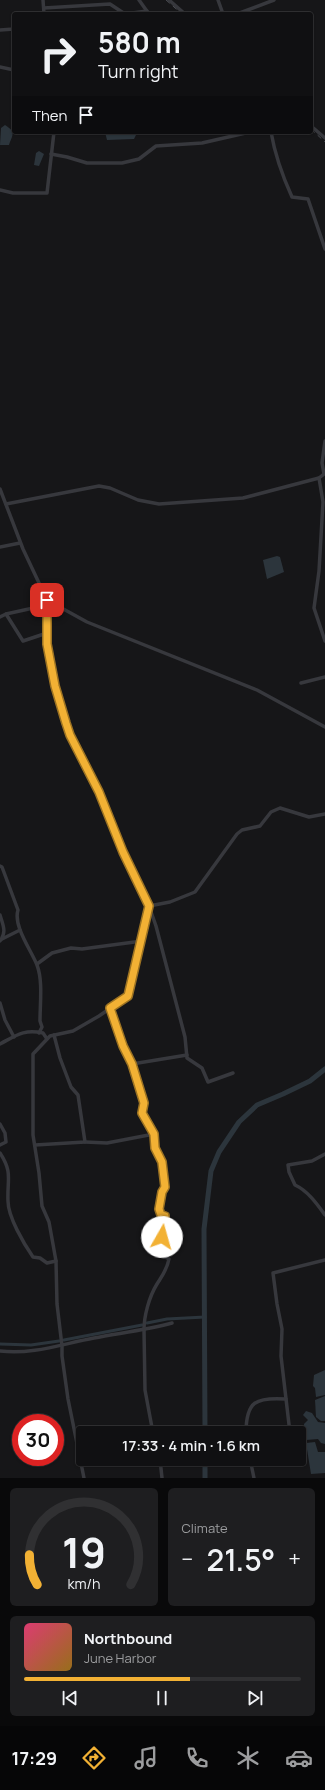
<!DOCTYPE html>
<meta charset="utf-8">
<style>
:root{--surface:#101012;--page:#1e1e20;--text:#f1f3f6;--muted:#9c9d9f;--line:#303032;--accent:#f2b134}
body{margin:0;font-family:Manrope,sans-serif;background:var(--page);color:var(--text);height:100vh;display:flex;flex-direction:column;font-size:15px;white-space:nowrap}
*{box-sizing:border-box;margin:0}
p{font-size:13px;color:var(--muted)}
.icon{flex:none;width:22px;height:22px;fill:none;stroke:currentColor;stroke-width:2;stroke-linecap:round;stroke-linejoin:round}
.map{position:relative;height:1478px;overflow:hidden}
.side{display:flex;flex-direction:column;gap:10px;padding:10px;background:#09090a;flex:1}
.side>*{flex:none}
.hud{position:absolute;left:12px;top:12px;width:301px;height:122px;border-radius:4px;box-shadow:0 1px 3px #0004,0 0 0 1px var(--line);background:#101012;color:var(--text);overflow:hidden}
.speed{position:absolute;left:12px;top:1414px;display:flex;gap:8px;font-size:20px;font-weight:700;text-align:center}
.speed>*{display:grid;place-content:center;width:52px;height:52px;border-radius:50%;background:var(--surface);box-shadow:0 1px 3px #0004,0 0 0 1px var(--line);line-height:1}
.speed .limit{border:6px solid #d22;background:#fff;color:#111}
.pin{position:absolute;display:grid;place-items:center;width:34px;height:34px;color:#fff;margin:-17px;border-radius:8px;box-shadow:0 2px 6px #0006}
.me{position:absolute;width:44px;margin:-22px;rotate:7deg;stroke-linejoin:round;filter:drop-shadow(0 0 3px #0008)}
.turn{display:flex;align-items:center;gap:14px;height:84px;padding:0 20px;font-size:18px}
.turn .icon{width:52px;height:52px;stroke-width:2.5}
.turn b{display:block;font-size:28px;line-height:34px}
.then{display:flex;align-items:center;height:38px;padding:0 20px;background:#0003;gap:8px;font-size:15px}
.big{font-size:30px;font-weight:600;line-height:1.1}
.side .card{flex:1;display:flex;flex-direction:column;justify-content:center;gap:6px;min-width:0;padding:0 14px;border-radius:6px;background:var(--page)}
.side .dial{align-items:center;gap:0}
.dial svg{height:104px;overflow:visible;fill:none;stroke:var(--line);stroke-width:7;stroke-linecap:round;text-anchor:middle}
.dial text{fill:var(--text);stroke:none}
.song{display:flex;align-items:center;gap:12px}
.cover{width:48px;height:48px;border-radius:6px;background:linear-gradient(135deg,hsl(340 70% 55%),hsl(40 70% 35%))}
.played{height:4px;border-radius:2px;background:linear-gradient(90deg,var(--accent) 60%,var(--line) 60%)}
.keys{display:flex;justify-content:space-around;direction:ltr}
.heat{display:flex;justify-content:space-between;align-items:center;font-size:22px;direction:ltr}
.side .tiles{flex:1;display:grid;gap:10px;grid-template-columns:1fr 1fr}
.card:last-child{grid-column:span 2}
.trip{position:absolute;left:76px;top:1426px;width:230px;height:40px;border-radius:4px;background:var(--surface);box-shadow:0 1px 3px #0004,0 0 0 1px var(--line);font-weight:600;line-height:40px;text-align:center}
.tabs{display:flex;height:64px;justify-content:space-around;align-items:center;background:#060607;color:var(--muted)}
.tabs .icon{width:28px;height:28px}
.tabs .selected{color:var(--accent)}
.tabs b{font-size:18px;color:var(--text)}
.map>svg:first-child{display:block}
.water{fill:#2c353c}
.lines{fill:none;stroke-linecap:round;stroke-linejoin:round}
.canal{stroke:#2c353c;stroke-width:3}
.river{stroke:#2c353c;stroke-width:5}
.minor{stroke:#37383d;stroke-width:3.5}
.rail{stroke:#4a4c52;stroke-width:1;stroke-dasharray:5 4;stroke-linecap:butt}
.route-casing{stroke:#9d7322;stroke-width:10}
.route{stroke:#f2b134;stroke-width:7}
</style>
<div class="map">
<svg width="325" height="1478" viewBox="0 0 325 1478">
<rect width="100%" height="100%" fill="#161618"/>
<!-- water -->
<g class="water">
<path d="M5 125C16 132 13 134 9 145H0L1 128Z"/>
<path d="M105 132H137V133L134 139 107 140Z"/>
<path d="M39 151 44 154 39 166 34 165 36 153Z"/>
<path d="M277 556 280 557 284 572 267 579 263 560Z"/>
<path d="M325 1370V1395L316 1397 315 1388 313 1386 314 1375Z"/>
<path d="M325 1396V1421H321L316 1417 315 1400Z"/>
<path d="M306 1411 312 1413 318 1422 325 1423V1444L321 1443 318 1439 306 1440 304 1438V1424L308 1420 303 1415Z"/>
<path d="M315 1442 318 1452H325V1473L311 1474 306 1443Z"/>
</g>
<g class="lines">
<!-- canal -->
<g class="canal">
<path d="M147 1323 167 1319 205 1317"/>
<path d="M64 1340 142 1325"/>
<path d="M0 1344 31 1345 59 1341"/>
</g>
<!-- river -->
<g class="river">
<path d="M205 1433 204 1229 211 1171 219 1152 239 1122 257 1105 283 1094 310 1081 325 1069"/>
<path d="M205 1478V1459"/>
</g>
<!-- minor -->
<g class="minor">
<path d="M43 0 44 14"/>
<path d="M139 0 149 14"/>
<path d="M169 0 185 14"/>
<path d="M218 0 223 14"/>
<path d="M44 8 110 4 125 14 147 11"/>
<path d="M237 14 274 0"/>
<path d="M0 30 14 29"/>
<path d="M0 67 14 70"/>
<path d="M311 126 325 138"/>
<path d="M271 132C275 155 282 175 292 197L308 199 325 249"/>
<path d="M51 154 67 157 87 163H122L139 159 156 146 202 143 250 132"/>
<path d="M0 190 13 193H47L54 132"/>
<path d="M319 478 323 502 319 571 314 608 325 641"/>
<path d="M0 489 23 549 47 600 87 622 257 690 325 727"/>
<path d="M6 504 99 486 110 488 138 500 159 504 243 498 319 478 324 474 322 463 325 441"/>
<path d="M0 547 20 543"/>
<path d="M47 600V645L55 686 66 723 70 735 99 792 123 852 149 906 128 996 99 1016 73 1031 50 1036 33 1054V1135L39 1173 42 1206 49 1222 56 1261 57 1304 62 1346V1356L68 1399 84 1478"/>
<path d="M6 614 47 605"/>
<path d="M0 617 6 614 23 641 47 633"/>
<path d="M301 683 325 677"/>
<path d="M0 866 2 867 18 910C13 926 31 950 37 965 43 981 40 1003 40 1021L42 1027 39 1033"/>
<path d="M0 915C3 925 7 932 0 941"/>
<path d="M2 939 20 930"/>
<path d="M37 964 52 953 71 948 82 949 142 941"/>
<path d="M0 1003 5 1020 14 1037"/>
<path d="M110 1008 123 1046 132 1064 144 1103 142 1113 154 1134 155 1148 161 1162 165 1187 162 1192 159 1209 161 1215 165 1216 161 1250 163 1256 169 1259C167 1270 162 1276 157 1284 149 1297 144 1316 144 1330"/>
<path d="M0 1044C17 1035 24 1029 43 1033L47 1039"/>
<path d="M132 1064 187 1055"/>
<path d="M233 1073 208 1082 202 1068 187 1058 185 1037 156 926 149 906 170 902 195 892 237 834 242 830 260 826 271 812 280 808 309 817 325 814"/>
<path d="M0 1124 5 1133 6 1142 0 1145"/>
<path d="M85 1142 107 1143 154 1134"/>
<path d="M35 1145 85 1142 78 1095 71 1087 60 1058 54 1035"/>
<path d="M0 1153C13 1173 7 1179 8 1201 8 1217 24 1244 33 1257L40 1258 47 1263 56 1261"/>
<path d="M325 1154 312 1161 288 1165 289 1172 295 1185C308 1191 317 1204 325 1215"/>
<path d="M144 1330 145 1390 153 1433"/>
<path d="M0 1351C32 1355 62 1344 94 1338 120 1333 146 1330 172 1323"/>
<path d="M246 1433C246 1401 256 1397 286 1399"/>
<path d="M290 1433 281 1356 282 1329 277 1304 273 1273 325 1260"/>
<path d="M160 1459 162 1478"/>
<path d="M250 1459 254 1478"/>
</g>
<!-- rail -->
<g class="rail">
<path d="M166 0 182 14"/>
<path d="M311 129 325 142"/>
</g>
</g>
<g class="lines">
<defs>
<path id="route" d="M47 600V644L55 686 66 723 70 735 99 792 123 852 149 906 128 996 110 1008 123 1046 132 1064 144 1103 142 1113 154 1134 155 1148 162 1162 165 1187 162 1192 159 1209 161 1215 165 1216 162 1237"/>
</defs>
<!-- route casing -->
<use href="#route" class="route-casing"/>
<!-- route -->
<use href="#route" class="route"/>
</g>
</svg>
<div class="speed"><div class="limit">30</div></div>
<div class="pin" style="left:47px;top:600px;background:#d93025"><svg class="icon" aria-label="arrive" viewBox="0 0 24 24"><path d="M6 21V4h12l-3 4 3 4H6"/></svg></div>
<svg class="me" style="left:162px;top:1237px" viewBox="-20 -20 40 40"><circle r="19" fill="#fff"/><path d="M0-13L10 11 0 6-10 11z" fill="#f2b134"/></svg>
<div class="trip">17:33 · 4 min · 1.6 km</div>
<div class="hud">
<div class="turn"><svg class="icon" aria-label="right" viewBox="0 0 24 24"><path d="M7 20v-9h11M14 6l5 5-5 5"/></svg><div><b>580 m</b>Turn right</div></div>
<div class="then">Then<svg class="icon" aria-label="arrive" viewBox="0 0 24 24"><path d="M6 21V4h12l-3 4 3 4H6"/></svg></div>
</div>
</div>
<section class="side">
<div class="tiles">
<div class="card dial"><svg viewBox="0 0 100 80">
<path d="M14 69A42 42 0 1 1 86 69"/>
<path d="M14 69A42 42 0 0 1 8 46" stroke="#f2b134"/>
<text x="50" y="56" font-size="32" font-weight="700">19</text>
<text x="50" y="72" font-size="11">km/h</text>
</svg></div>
<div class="card"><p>Climate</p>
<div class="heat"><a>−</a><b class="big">21.5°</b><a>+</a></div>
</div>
<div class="card">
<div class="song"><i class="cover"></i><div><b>Northbound</b><p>June Harbor</p></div></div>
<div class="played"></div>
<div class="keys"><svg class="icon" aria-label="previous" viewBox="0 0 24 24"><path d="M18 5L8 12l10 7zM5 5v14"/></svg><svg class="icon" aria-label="pause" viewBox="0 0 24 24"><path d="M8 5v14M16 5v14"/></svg><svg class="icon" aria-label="next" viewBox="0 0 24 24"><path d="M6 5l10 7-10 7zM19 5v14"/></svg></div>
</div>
</div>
</section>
<nav class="tabs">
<b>17:29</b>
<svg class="icon selected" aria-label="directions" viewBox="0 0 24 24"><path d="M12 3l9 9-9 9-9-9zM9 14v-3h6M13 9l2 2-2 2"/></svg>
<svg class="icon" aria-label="music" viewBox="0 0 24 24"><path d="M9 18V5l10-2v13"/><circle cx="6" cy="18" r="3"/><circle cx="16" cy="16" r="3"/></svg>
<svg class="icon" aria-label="phone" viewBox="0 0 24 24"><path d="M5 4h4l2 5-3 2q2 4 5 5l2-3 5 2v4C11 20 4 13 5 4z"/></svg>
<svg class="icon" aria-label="climate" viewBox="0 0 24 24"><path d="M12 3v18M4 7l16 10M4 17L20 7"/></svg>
<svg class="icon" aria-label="car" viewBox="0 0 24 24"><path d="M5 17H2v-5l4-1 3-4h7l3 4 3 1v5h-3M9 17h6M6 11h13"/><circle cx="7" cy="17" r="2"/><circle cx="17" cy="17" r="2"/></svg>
</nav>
